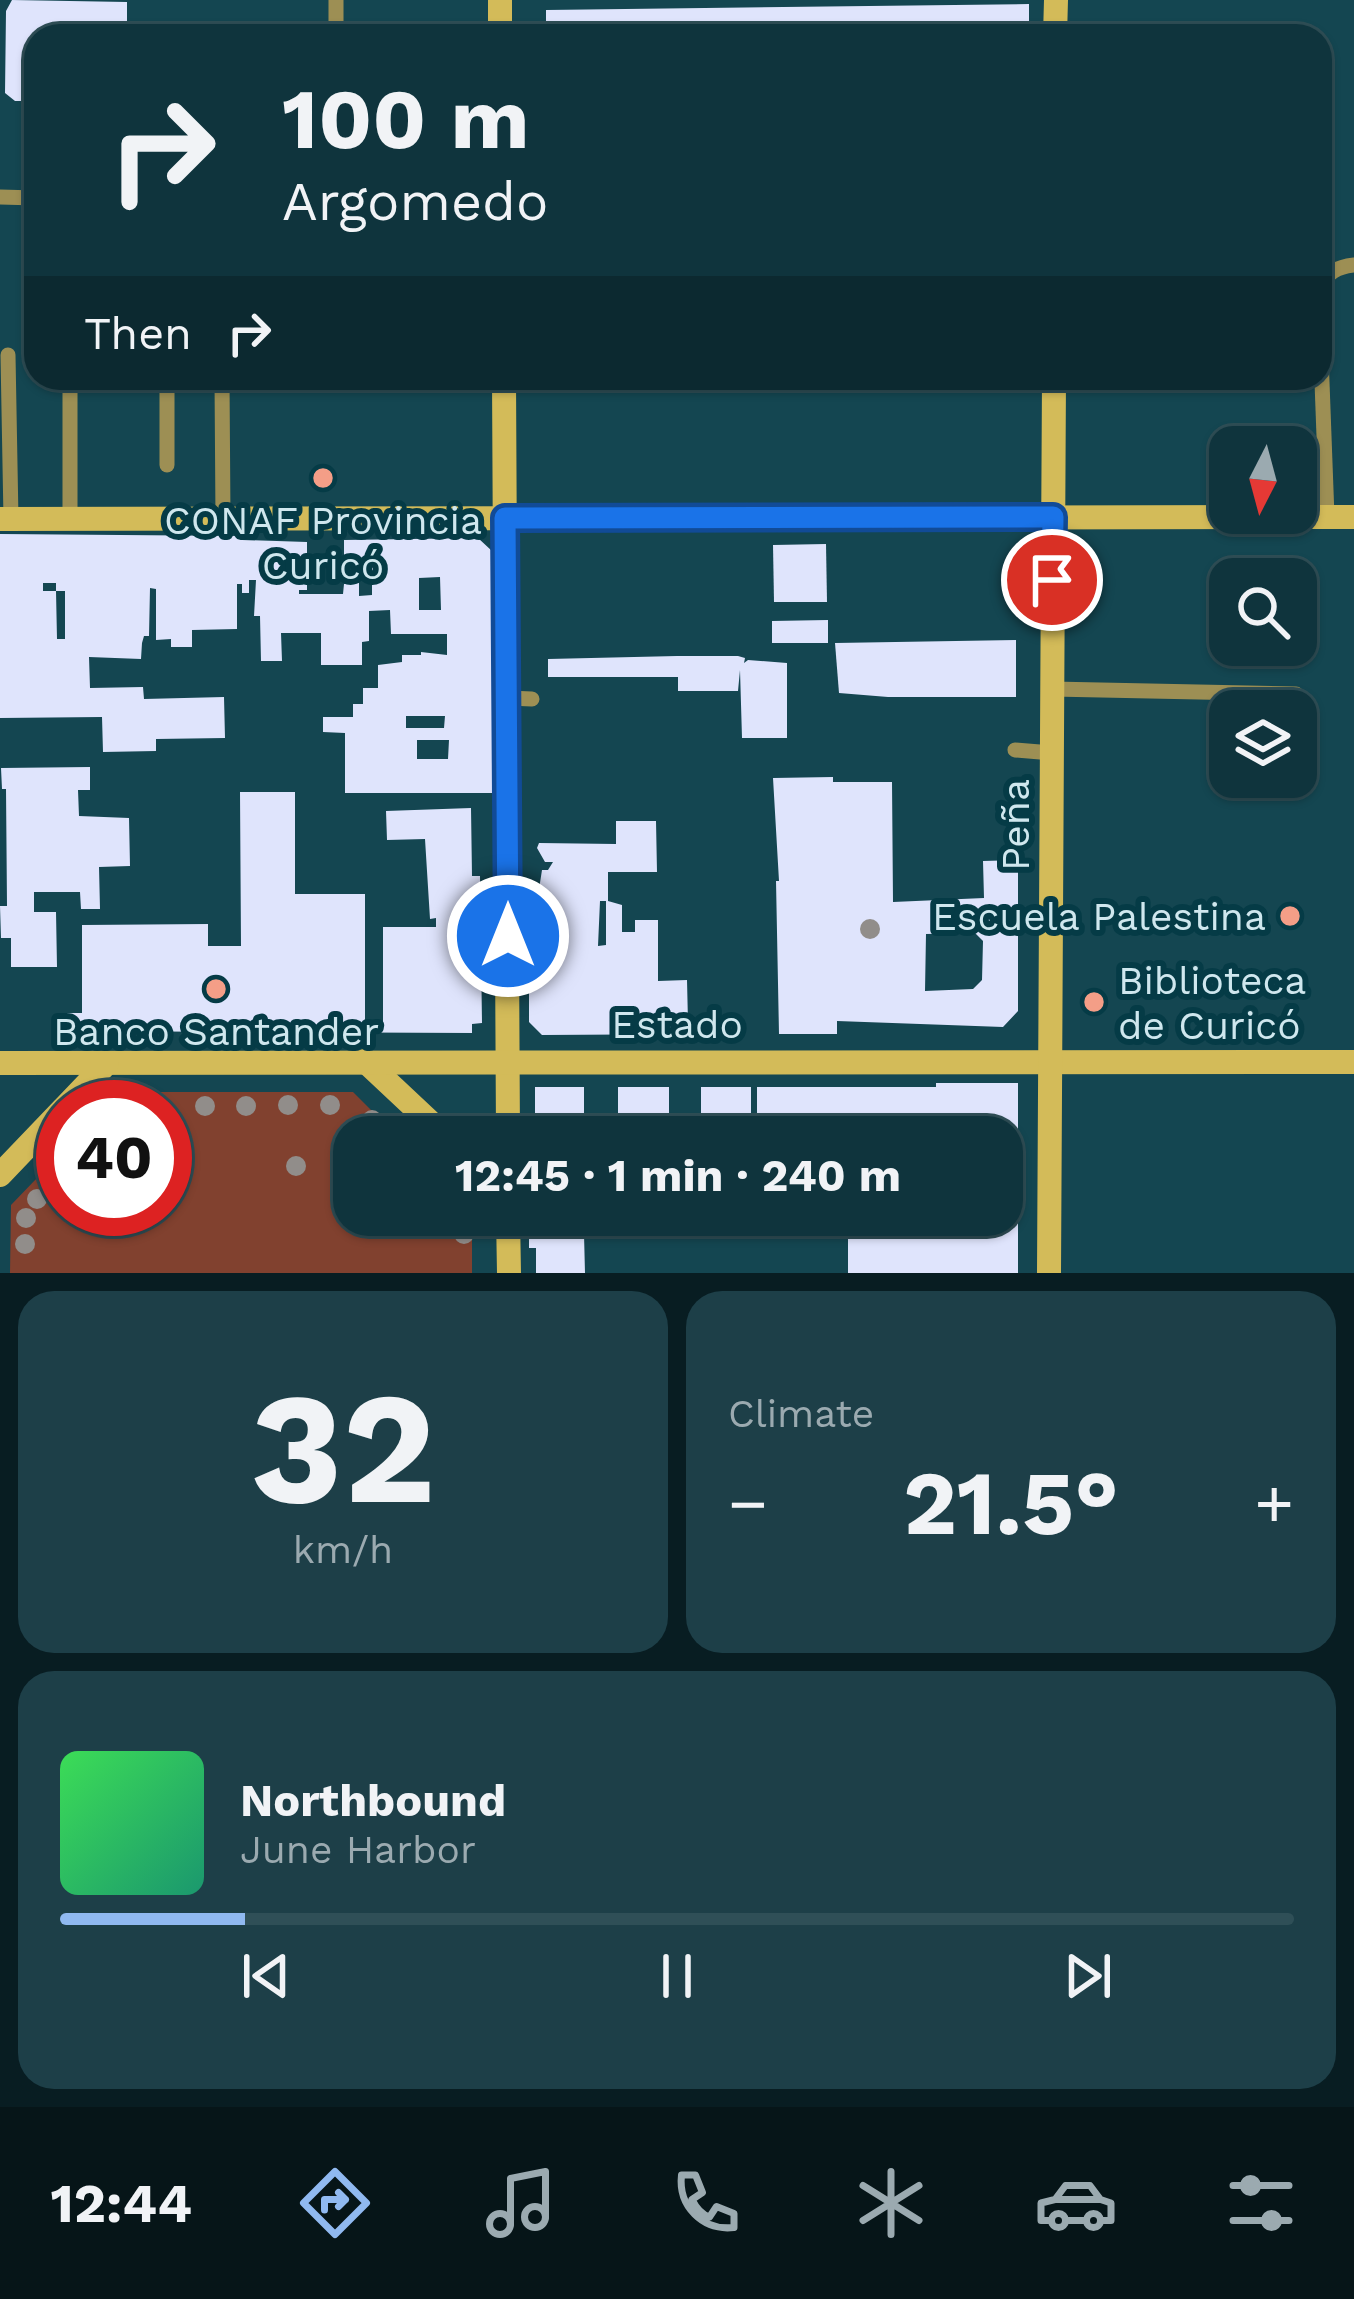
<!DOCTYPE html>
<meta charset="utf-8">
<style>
:root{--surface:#0f343d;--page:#1d3f48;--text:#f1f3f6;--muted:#9baab0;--line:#2f4f57;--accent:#90b9f0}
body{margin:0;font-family:"Work Sans",sans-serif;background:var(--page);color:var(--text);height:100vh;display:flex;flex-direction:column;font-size:45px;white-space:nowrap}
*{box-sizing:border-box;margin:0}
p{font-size:39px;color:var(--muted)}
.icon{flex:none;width:66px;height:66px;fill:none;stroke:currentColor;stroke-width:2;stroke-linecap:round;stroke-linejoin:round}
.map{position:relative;height:1273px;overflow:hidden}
.sheet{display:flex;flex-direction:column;gap:18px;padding:18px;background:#081d22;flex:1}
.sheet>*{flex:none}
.top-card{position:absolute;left:24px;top:24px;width:1308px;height:366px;border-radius:36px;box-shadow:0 3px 9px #0004,0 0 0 3px var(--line);background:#0f343d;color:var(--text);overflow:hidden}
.needle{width:78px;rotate:186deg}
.fabs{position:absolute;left:1209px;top:426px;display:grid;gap:24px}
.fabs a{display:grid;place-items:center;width:108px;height:108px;border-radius:24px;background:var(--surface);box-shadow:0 3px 9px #0004,0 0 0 3px var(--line);font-size:60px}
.speed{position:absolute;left:36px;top:1080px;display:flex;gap:24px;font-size:60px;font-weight:700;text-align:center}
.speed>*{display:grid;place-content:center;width:156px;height:156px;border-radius:50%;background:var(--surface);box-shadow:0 3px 9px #0004,0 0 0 3px var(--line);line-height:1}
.speed .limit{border:18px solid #d22;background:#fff;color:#111}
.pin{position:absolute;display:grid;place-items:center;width:102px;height:102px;color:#fff;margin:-51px;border:6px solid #fff;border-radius:50%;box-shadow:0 3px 12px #0007}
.me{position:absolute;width:132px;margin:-66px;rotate:0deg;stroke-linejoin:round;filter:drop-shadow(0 0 9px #0008)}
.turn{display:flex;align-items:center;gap:42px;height:252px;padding:0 60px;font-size:54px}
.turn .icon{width:156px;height:156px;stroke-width:2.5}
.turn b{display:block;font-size:84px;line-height:102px}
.then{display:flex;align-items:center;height:114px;padding:0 60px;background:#0003;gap:24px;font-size:45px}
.big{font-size:90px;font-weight:700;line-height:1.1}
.sheet .card{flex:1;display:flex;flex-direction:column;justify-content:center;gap:18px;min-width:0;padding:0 42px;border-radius:36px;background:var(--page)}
.sheet .dial{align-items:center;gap:0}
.dial b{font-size:156px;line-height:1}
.song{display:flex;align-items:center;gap:36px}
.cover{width:144px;height:144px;border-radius:18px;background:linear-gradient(135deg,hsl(130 70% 55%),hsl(160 70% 35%))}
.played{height:12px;border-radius:6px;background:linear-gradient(90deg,var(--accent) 15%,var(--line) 15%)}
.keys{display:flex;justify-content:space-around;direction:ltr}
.heat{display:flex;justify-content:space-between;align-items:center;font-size:66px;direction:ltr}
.sheet .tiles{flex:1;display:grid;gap:18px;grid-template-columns:1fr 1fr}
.card:last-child{grid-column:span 2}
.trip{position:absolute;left:333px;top:1116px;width:690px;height:120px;border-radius:36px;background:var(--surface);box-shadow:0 3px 9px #0004,0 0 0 3px var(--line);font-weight:700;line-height:120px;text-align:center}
.dock{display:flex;height:192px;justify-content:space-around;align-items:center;background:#061518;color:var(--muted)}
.dock .icon{width:84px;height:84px}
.dock .selected{color:var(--accent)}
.dock b{font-size:54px;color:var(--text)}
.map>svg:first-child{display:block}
.green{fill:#81412f}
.building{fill:#dfe4fc;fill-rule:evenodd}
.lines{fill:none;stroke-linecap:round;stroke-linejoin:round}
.lane{stroke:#9d8f54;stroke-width:15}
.secondary{stroke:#d3bb59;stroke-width:24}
.tree{fill:#918d8a}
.route-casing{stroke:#114b97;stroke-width:30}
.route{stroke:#1a73e8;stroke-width:21}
.poi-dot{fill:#f49e87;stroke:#053b46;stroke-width:4.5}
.labels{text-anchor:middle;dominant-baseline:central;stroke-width:12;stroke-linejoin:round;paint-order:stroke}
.poi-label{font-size:39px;fill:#cfe7ee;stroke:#053b46}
.street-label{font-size:39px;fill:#cfe7ee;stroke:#053b46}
</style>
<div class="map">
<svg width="1354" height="1273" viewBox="0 0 1354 1273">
<rect width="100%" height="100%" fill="#144651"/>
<!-- green -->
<path class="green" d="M121 1092H353L398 1137H354V1215H472V1273H10L11 1205 63 1151V1209H165V1107H106Z"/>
<!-- building -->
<g class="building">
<path d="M12 0 127 2V36H36V101H15L5 93 6 11Z"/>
<path d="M1029 4V36H546V10Z"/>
<path d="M0 534 242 536V540L307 542V590H299V594H343L344 584 359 583V596L372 595V577H359V563H344V540L478 538 492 551 493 793H345V733L323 732V717H353V704H363V688H378V665L402 662V655H421V652L447 655V634H391L390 610 369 611V641L362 642V665H321V633H281L282 661H261L260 616H254L256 580H249V593H242V584H237V629L192 630V647H171V639L156 640V589L150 588 149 636H144L142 643 141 659 89 657 90 688 143 687 144 699 224 697 225 738 156 739V751L103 752 102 717 0 718ZM440 577 441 610H419V578ZM43 583H56V591H65V639H57L56 591H43ZM406 716H445L444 728H406ZM417 740H449L448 759H417Z"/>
<path d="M826 544 827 602H774L773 545Z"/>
<path d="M828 620V643H772V621Z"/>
<path d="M1016 640V697H888L839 693 835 643Z"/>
<path d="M677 656H738L745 658 744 663 748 660 787 663V738H742L740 670 738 691H678V677H548V659Z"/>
<path d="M90 767V790H78L79 816 129 818 130 866 99 867 100 909H81L80 892H34V912H56L57 967H11V938H1L0 906H7L6 789H2L1 768Z"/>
<path d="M833 777V782H892L893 902 984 898 983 861 1018 860V1011L1003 1027 837 1021V1034H779L776 881H779L773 778ZM975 933 983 941 982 980 973 989 925 991 926 934Z"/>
<path d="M240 792H295V894H365V1025H383V927H436V918L430 919 425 839 387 840 386 811 471 808 472 876H480L482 1023 472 1024V1033L65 1031V1013H82V925L208 924V946H241Z"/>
<path d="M616 821H656L657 872H608V901L622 905V932H635V920H658V981L687 980 688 1022H697L707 1034 542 1035 529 1022V945L542 943 533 937V903L537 902 542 870H548L553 862H545L537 848 539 843 616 844ZM600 901H606V945L598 946Z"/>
<path d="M936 1083H1018V1273H848V1234H584L585 1273H536V1248H529V1215H1002V1137H701V1087H751V1121H757V1087H936Z"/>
<rect x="535" y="1087" width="49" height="50"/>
<rect x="618" y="1087" width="51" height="50"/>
</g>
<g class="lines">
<!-- lane -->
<g class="lane">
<path d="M336 0V36"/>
<path d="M0 197 36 198"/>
<path d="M1320 287C1328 272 1337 267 1354 265"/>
<path d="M1320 328 1327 517"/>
<path d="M8 355 11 519"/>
<path d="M70 378V519"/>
<path d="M167 378V465"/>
<path d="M222 378 223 519"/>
<path d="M504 385 789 382"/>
<path d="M1052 689 1296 694"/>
<path d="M506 698 532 699"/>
<path d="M1015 750 1052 753"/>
</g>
<!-- secondary -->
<g class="secondary">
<path d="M500 0V36"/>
<path d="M1055 36 1056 0"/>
<path d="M504 378 508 1137"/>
<path d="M0 519 1354 517"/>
<path d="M365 1061 446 1137"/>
<path d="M0 1063 1354 1062"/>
<path d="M65 1107 107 1063"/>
<path d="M0 1175 63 1109"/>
<path d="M508 1215 509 1273"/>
<path d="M1049 1273 1054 378"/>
</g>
</g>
<!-- trees -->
<g class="tree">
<circle cx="870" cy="929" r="10"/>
<circle cx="288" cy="1105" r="10"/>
<circle cx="330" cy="1105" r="10"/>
<circle cx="205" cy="1106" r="10"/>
<circle cx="246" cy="1106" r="10"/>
<circle cx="372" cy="1120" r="10"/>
<circle cx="296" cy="1166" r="10"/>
<circle cx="52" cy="1184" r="10"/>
<circle cx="37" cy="1199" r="10"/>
<circle cx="26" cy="1218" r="10"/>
<circle cx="464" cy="1234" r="10"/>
<circle cx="25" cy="1244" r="10"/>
</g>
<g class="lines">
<defs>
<path id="route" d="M508 936 505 518 1053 517 1052 580"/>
</defs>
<!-- route casing -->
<use href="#route" class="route-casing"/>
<!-- route -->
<use href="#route" class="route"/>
</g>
<!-- markers -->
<g class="poi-dot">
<circle cx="323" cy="478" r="12"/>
<circle cx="1290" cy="916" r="12"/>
<circle cx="216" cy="989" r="12"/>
<circle cx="1094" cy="1002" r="12"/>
</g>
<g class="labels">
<!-- poi labels -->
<g class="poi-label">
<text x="323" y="520">CONAF Provincia<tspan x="323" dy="45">Curicó</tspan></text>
<text x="1266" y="916" text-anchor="end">Escuela Palestina</text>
<text x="1118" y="980" text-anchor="start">Biblioteca<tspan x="1118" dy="45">de Curicó</tspan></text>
<text x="216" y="1031">Banco Santander</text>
</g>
<!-- street labels -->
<g class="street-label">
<text transform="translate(1015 825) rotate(-90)">Peña</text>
<text x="677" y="1024">Estado</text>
</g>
</g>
</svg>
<div class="fabs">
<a><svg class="needle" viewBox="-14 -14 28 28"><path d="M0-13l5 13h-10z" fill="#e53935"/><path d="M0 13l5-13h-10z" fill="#9baab0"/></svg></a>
<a><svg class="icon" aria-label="search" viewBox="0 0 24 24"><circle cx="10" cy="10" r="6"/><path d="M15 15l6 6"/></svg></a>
<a><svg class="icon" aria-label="layers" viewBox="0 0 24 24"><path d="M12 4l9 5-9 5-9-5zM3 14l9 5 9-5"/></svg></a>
</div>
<div class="speed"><div class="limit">40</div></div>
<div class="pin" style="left:1052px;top:580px;background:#d93025"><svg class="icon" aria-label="arrive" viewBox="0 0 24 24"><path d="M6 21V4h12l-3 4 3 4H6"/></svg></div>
<svg class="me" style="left:508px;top:936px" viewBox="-20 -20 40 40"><circle r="17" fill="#1a73e8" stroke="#fff" stroke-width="3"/><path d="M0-11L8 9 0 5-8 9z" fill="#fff"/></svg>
<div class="trip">12:45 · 1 min · 240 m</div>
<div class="top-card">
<div class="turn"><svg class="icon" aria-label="right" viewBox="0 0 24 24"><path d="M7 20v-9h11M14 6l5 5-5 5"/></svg><div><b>100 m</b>Argomedo</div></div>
<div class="then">Then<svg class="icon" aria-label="right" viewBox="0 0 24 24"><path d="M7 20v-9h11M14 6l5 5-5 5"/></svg></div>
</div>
</div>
<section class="sheet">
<div class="tiles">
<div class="card dial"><b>32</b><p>km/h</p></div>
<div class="card"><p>Climate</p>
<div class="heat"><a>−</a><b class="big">21.5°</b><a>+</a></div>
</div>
<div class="card">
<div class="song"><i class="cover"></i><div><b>Northbound</b><p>June Harbor</p></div></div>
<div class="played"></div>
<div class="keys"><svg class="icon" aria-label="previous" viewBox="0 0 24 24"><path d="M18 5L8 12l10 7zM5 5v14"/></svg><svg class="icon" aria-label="pause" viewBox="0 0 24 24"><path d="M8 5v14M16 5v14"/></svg><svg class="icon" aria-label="next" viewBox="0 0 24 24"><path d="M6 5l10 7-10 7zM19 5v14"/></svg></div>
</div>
</div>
</section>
<nav class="dock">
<b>12:44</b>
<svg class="icon selected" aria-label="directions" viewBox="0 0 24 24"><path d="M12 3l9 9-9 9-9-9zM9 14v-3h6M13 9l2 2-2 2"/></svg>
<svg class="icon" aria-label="music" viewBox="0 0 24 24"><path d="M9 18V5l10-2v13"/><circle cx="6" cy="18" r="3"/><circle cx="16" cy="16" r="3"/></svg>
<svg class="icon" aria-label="phone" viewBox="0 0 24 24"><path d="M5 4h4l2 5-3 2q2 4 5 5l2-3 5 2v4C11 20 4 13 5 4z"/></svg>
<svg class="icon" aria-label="climate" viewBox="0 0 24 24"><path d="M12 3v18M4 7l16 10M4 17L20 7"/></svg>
<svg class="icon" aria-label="car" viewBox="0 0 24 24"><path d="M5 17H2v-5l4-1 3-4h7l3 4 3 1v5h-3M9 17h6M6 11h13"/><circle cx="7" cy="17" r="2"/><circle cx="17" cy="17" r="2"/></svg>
<svg class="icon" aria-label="filters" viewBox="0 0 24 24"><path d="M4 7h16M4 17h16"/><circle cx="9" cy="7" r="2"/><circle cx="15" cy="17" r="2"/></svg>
</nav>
